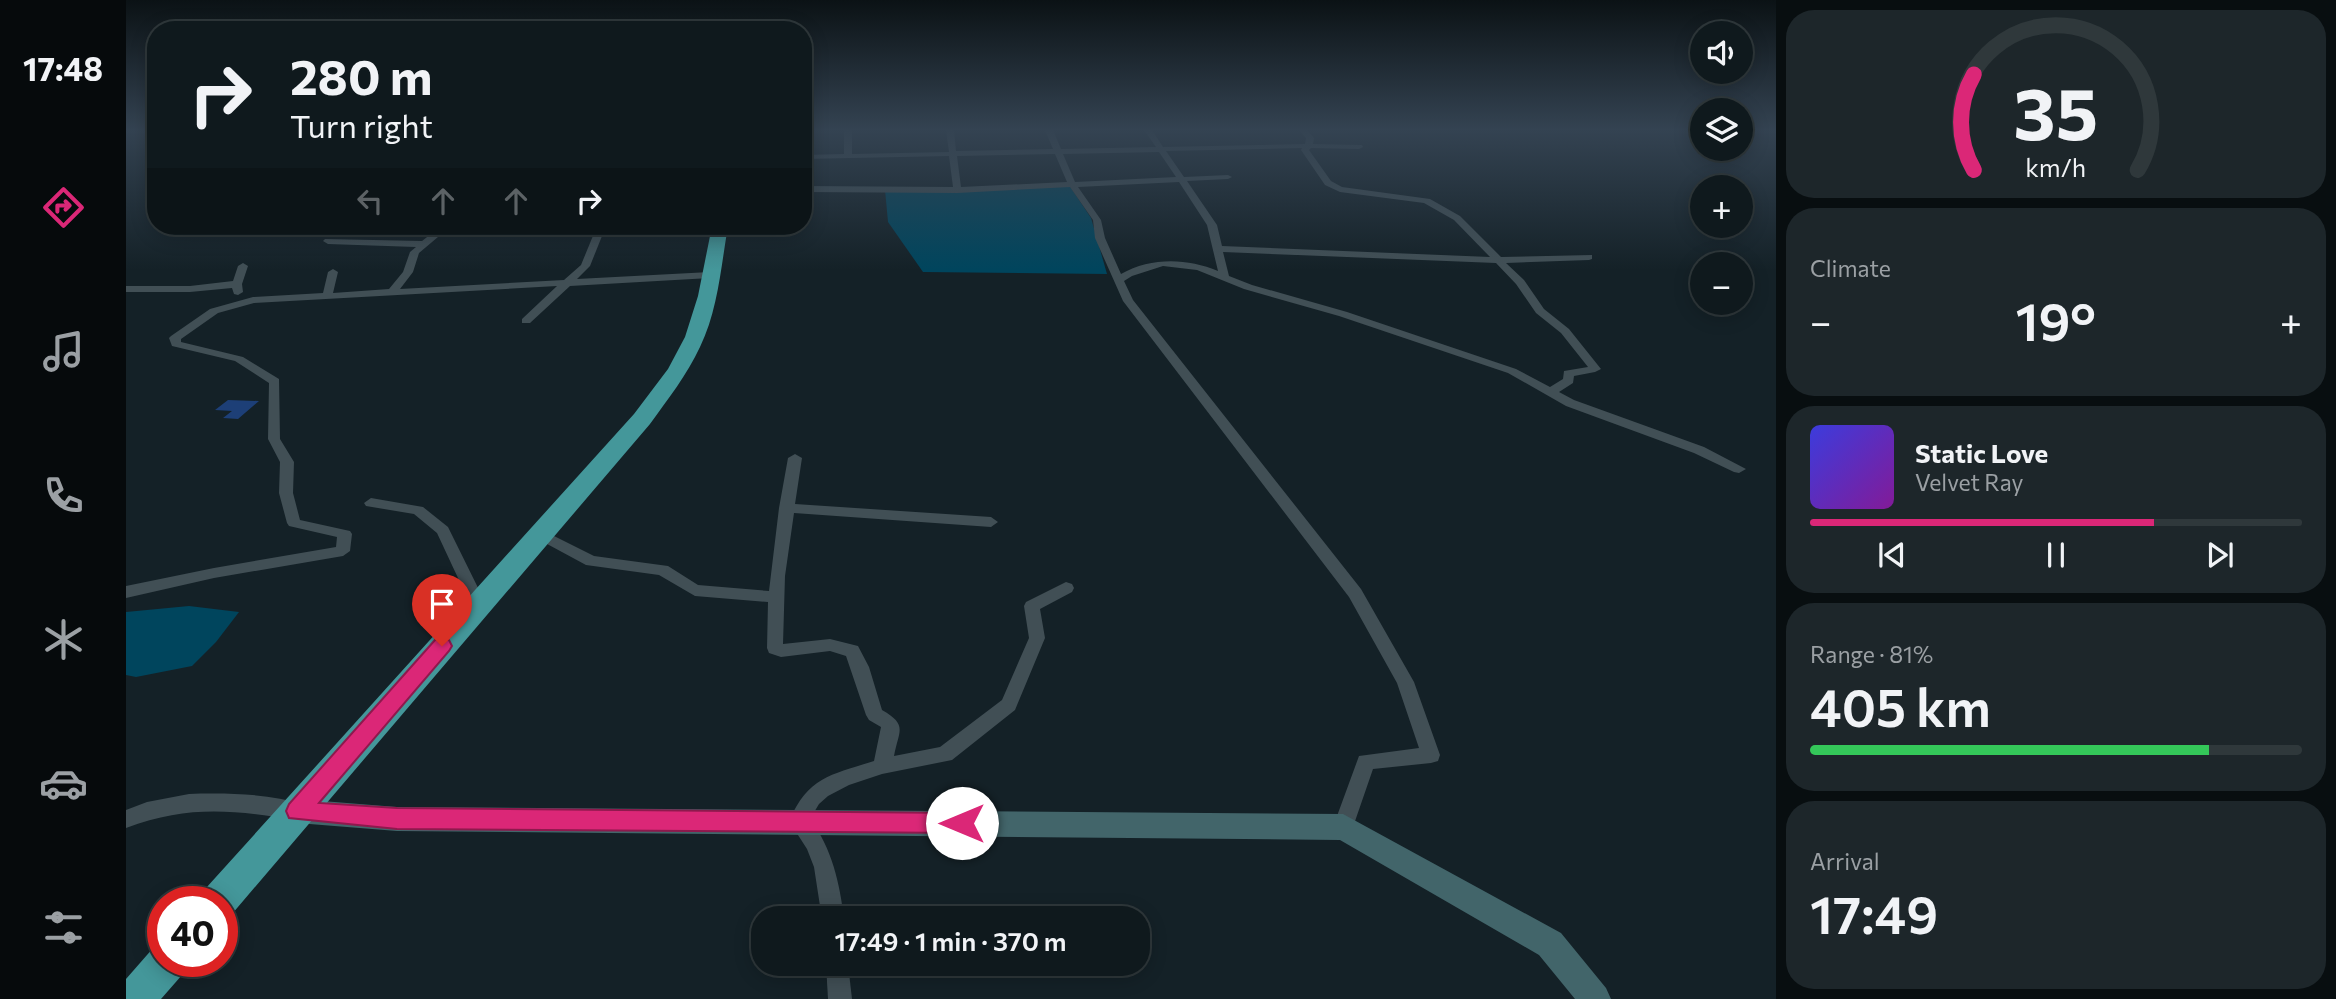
<!DOCTYPE html>
<meta charset="utf-8">
<style>
:root{--surface:#0f191d;--page:#1d262a;--text:#f1f3f6;--muted:#9ba0a4;--line:#2f383b;--accent:#db2777}
body{margin:0;font-family:Commissioner,sans-serif;background:var(--page);color:var(--text);height:100vh;display:flex;flex-direction:column;font-size:26px;white-space:nowrap}
*{box-sizing:border-box;margin:0}
p{font-size:23px;color:var(--muted)}
.icon{flex:none;width:38px;height:38px;fill:none;stroke:currentColor;stroke-width:2;stroke-linecap:round;stroke-linejoin:round}
.map{position:relative;flex:1;overflow:hidden}
.details{display:flex;flex-direction:column;gap:10px;padding:10px;background:#080e10;width:560px}
.details>*{flex:none}
.hud{position:absolute;left:21px;top:21px;width:665px;height:214px;border-radius:28px;box-shadow:0 4px 18px #0003,0 0 0 2px var(--line);background:#0f191d;color:var(--text);overflow:hidden}
.buttons{position:absolute;left:1564px;top:21px;display:grid;gap:14px}
.buttons a{display:grid;place-items:center;width:63px;height:63px;border-radius:50%;background:var(--surface);box-shadow:0 4px 18px #0003,0 0 0 2px var(--line);font-size:35px}
.speed{position:absolute;left:21px;top:886px;display:flex;gap:14px;font-size:35px;font-weight:700;text-align:center}
.speed>*{display:grid;place-content:center;width:91px;height:91px;border-radius:50%;background:var(--surface);box-shadow:0 4px 18px #0003,0 0 0 2px var(--line);line-height:1}
.speed .limit{border:10px solid #d22;background:#fff;color:#111}
.pin{position:absolute;display:grid;place-items:center;width:60px;height:60px;color:#fff;margin:-72px -30px;border-radius:50% 50% 50% 0;rotate:-45deg;box-shadow:0 0 7px #0007}
.pin .icon{rotate:45deg}
.me{position:absolute;width:77px;margin:-38px;rotate:270deg;stroke-linejoin:round;filter:drop-shadow(0 0 5px #0008)}
.turn{display:flex;align-items:center;gap:24px;height:147px;padding:0 28px;font-size:32px}
.turn .icon{width:91px;height:91px;stroke-width:2.5}
.turn b{display:block;font-size:49px;line-height:60px}
.lanes{display:flex;align-items:center;height:66px;padding:0 28px;background:#0003;justify-content:center;gap:35px;direction:ltr}
.lanes .off{opacity:.35}
.big{font-size:52px;font-weight:600;line-height:1.1}
.details .widget{flex:1;display:flex;flex-direction:column;justify-content:center;gap:10px;min-width:0;padding:0 24px;border-radius:28px;background:var(--page)}
.details .dial{align-items:center;gap:0}
.dial svg{height:182px;overflow:visible;fill:none;stroke:var(--line);stroke-width:7;stroke-linecap:round;text-anchor:middle}
.dial text{fill:var(--text);stroke:none}
.song{display:flex;align-items:center;gap:21px}
.cover{width:84px;height:84px;border-radius:10px;background:linear-gradient(135deg,hsl(240 70% 55%),hsl(290 70% 35%))}
.played{height:7px;border-radius:4px;background:linear-gradient(90deg,var(--accent) 70%,var(--line) 70%)}
.keys{display:flex;justify-content:space-around;direction:ltr}
.heat{display:flex;justify-content:space-between;align-items:center;font-size:38px;direction:ltr}
.charge{height:10px;border-radius:5px;background:linear-gradient(90deg,#34c759 81%,var(--line) 0)}
.trip{position:absolute;left:625px;top:906px;width:399px;height:70px;border-radius:28px;background:var(--surface);box-shadow:0 4px 18px #0003,0 0 0 2px var(--line);font-weight:600;line-height:70px;text-align:center}
main{display:flex;flex:1;min-height:0}
.menu{display:flex;flex-direction:column;width:126px;justify-content:space-around;align-items:center;background:#060a0c;color:var(--muted)}
.menu .icon{width:49px;height:49px}
.menu .current{color:var(--accent)}
.menu b{font-size:32px;color:var(--text)}
.map>svg:first-child{display:block}
.green{fill:#00455d}
.building{fill:#1d3f77}
.lines{fill:none;stroke-linecap:round;stroke-linejoin:round}
.street{fill:#414f55;fill-rule:evenodd}
.secondary{fill:#42656a;fill-rule:evenodd}
.highway{fill:#44979a;fill-rule:evenodd}
.route{fill:#db2777;stroke:#8e194d;stroke-width:2}
</style>
<main>
<nav class="menu">
<b>17:48</b>
<svg class="icon current" aria-label="directions" viewBox="0 0 24 24"><path d="M12 3l9 9-9 9-9-9zM9 14v-3h6M13 9l2 2-2 2"/></svg>
<svg class="icon" aria-label="music" viewBox="0 0 24 24"><path d="M9 18V5l10-2v13"/><circle cx="6" cy="18" r="3"/><circle cx="16" cy="16" r="3"/></svg>
<svg class="icon" aria-label="phone" viewBox="0 0 24 24"><path d="M5 4h4l2 5-3 2q2 4 5 5l2-3 5 2v4C11 20 4 13 5 4z"/></svg>
<svg class="icon" aria-label="climate" viewBox="0 0 24 24"><path d="M12 3v18M4 7l16 10M4 17L20 7"/></svg>
<svg class="icon" aria-label="car" viewBox="0 0 24 24"><path d="M5 17H2v-5l4-1 3-4h7l3 4 3 1v5h-3M9 17h6M6 11h13"/><circle cx="7" cy="17" r="2"/><circle cx="17" cy="17" r="2"/></svg>
<svg class="icon" aria-label="filters" viewBox="0 0 24 24"><path d="M4 7h16M4 17h16"/><circle cx="9" cy="7" r="2"/><circle cx="15" cy="17" r="2"/></svg>
</nav>
<div class="map">
<svg width="1650" height="999" viewBox="0 0 1650 999">
<rect width="100%" height="100%" fill="#142127"/>
<!-- green -->
<g class="green">
<path d="M943 185 965 218 981 274 797 272 762 222 759 190Z"/>
<path d="M63 606 113 612 90 642 66 666 10 677 0 675V612Z"/>
</g>
<!-- building -->
<path class="building" d="M102 400 133 401 112 419 97 418 106 411 89 410Z"/>
<g class="lines">
<!-- street -->
<g class="street">
<path d="M718 130H726V154L823 152 820 130H828L830 151 927 149 919 130H927L935 149 1030 147 1018 130H1026L1037 147 1179 144 1180 138 1173 130H1181L1188 138 1187 144 1236 145 1237 147 1233 149 1185 148 1183 150 1205 181 1216 187 1304 199 1334 216 1375 257 1466 255V259L1463 260 1380 263 1398 280 1418 309 1443 329 1475 369 1469 372 1448 376 1447 383 1433 392 1448 400 1578 447 1620 469 1613 473 1608 472 1568 453 1440 406 1382 373 1213 316 1118 289 1071 270 1037 266 1006 276 998 281 1007 300 1235 589 1288 682 1314 755 1312 761 1305 763 1247 769 1227 827 1224 833 1217 836 1210 833 1207 827 1233 756 1293 748 1271 683 1223 597 997 301 969 238 967 220 944 187 831 193 677 192V186L827 187 823 156 677 159V155L718 154ZM1176 148 1175 150 1199 185 1214 192 1298 203 1328 220 1364 257 1096 246 1091 225 1061 181 1102 179 1106 177 1102 175 1058 177 1040 151ZM1033 152 1050 177 949 182 937 154ZM929 154 941 182 835 187 831 156ZM1053 182 1081 225 1092 271C1061 258 1025 257 995 274L979 238 975 220 952 187ZM1097 252 1370 263 1390 284 1410 313 1435 333 1462 367 1438 371 1437 379 1424 387 1390 369 1221 312 1126 285 1103 276Z"/>
<path d="M315 226H325L293 253 287 272 274 289 438 280 455 265 471 226H480L464 266 451 279 584 272 589 275 584 278 444 286 404 323H396V319L431 286 128 303 92 313 55 339V342L117 357 153 379 154 439 168 462 167 493 174 520 224 531 226 534 224 551 217 556 88 578 0 598V586L88 568 210 547 211 537 163 526 161 523 153 493 154 462 142 439 143 383 109 361 46 346 43 338 45 336 84 309 127 297 197 293 202 272 207 269 212 272 207 293 263 289 277 272 284 252 290 247 202 244 197 241 199 239 296 241Z"/>
<path d="M600 226H636L631 229 593 232 588 229Z"/>
<path d="M117 263 122 266 116 284 117 292 112 295 108 294 106 288 64 292H0V286H64L107 281 112 266Z"/>
<path d="M669 454 676 458 669 504 865 517 872 522 865 527 668 513 659 576 657 644 704 639 732 646 743 667 756 710C782 725 773 730 768 756L814 747 876 700 903 638 898 606 900 602 940 582 946 584 948 588 946 592 914 609 919 638 889 710 826 760 756 774 723 785 702 796 693 804 684 819C706 848 714 884 718 919H696L688 867 681 849 663 821C683 776 705 775 748 761L755 727 743 720 740 715 720 656 704 651 655 657 643 653 641 648 642 602 569 596 533 575 460 565 410 538 408 535 410 532H420L468 556 542 566 572 585 643 591 653 508 662 458Z"/>
<path d="M245 498 297 507 322 527 360 604 358 608H346L311 533 288 514 240 506 238 503Z"/>
<path d="M63 794C97 793 145 793 177 805L180 811 177 817 170 820C106 810 62 805 0 828V810L21 802Z"/>
<path d="M700 964H722L726 999H702Z"/>
</g>
<!-- secondary -->
<path class="secondary" d="M171 799 271 807 1217 814 1435 933 1480 988 1485 999H1449L1413 955 1214 840 271 831 171 823 161 820 157 811 161 802Z"/>
<!-- highway -->
<g class="highway">
<path d="M586 226H602C595 266 592 310 574 347 561 375 542 399 524 424L106 914 96 918V901H74L80 888 508 414 542 369 559 337 572 296Z"/>
<path d="M37 944V961H61L56 975 35 999H0V979L28 947Z"/>
</g>
</g>
<!-- sky -->
<linearGradient id="sky" x2="0" y2="1"><stop stop-color="#0b1215"/><stop offset="0.48" stop-color="#344352"/><stop offset="1" stop-color="#344352" stop-opacity="0"/></linearGradient>
<rect width="1650" height="270" fill="url(#sky)"/>
<!-- route -->
<path class="route" d="M316 638 323 640 326 646 323 651 193 803 271 808 836 813 844 816 847 823 844 830 836 833 271 829 163 818 160 811 163 804 309 640Z"/>
</svg>
<div class="buttons">
<a><svg class="icon" aria-label="sound" viewBox="0 0 24 24"><path d="M4 9h4l5-4v14l-5-4H4zM17 9q2 3 0 6"/></svg></a>
<a><svg class="icon" aria-label="layers" viewBox="0 0 24 24"><path d="M12 4l9 5-9 5-9-5zM3 14l9 5 9-5"/></svg></a>
<a>+</a>
<a>−</a>
</div>
<div class="speed"><div class="limit">40</div></div>
<div class="pin" style="left:316px;top:646px;background:#d93025"><svg class="icon" aria-label="arrive" viewBox="0 0 24 24"><path d="M6 21V4h12l-3 4 3 4H6"/></svg></div>
<svg class="me" style="left:836px;top:823px" viewBox="-20 -20 40 40"><circle r="19" fill="#fff"/><path d="M0-13L10 11 0 6-10 11z" fill="#db2777"/></svg>
<div class="trip">17:49 · 1 min · 370 m</div>
<div class="hud">
<div class="turn"><svg class="icon" aria-label="right" viewBox="0 0 24 24"><path d="M7 20v-9h11M14 6l5 5-5 5"/></svg><div><b>280 m</b>Turn right</div></div>
<div class="lanes"><svg class="icon off" aria-label="left" viewBox="0 0 24 24"><path d="M17 20v-9H6M10 6l-5 5 5 5"/></svg><svg class="icon off" aria-label="ahead" viewBox="0 0 24 24"><path d="M12 20V5M6 11l6-6 6 6"/></svg><svg class="icon off" aria-label="ahead" viewBox="0 0 24 24"><path d="M12 20V5M6 11l6-6 6 6"/></svg><svg class="icon" aria-label="right" viewBox="0 0 24 24"><path d="M7 20v-9h11M14 6l5 5-5 5"/></svg></div>
</div>
</div>
<section class="details">
<div class="widget dial"><svg viewBox="0 0 100 80">
<path d="M14 69A42 42 0 1 1 86 69"/>
<path d="M14 69A42 42 0 0 1 14 27" stroke="#db2777"/>
<text x="50" y="56" font-size="32" font-weight="700">35</text>
<text x="50" y="72" font-size="11">km/h</text>
</svg></div>
<div class="widget"><p>Climate</p>
<div class="heat"><a>−</a><b class="big">19°</b><a>+</a></div>
</div>
<div class="widget">
<div class="song"><i class="cover"></i><div><b>Static Love</b><p>Velvet Ray</p></div></div>
<div class="played"></div>
<div class="keys"><svg class="icon" aria-label="previous" viewBox="0 0 24 24"><path d="M18 5L8 12l10 7zM5 5v14"/></svg><svg class="icon" aria-label="pause" viewBox="0 0 24 24"><path d="M8 5v14M16 5v14"/></svg><svg class="icon" aria-label="next" viewBox="0 0 24 24"><path d="M6 5l10 7-10 7zM19 5v14"/></svg></div>
</div>
<div class="widget"><p>Range · 81%</p><b class="big">405 km</b><div class="charge"></div></div>
<div class="widget"><p>Arrival</p><b class="big">17:49</b></div>
</section>
</main>
